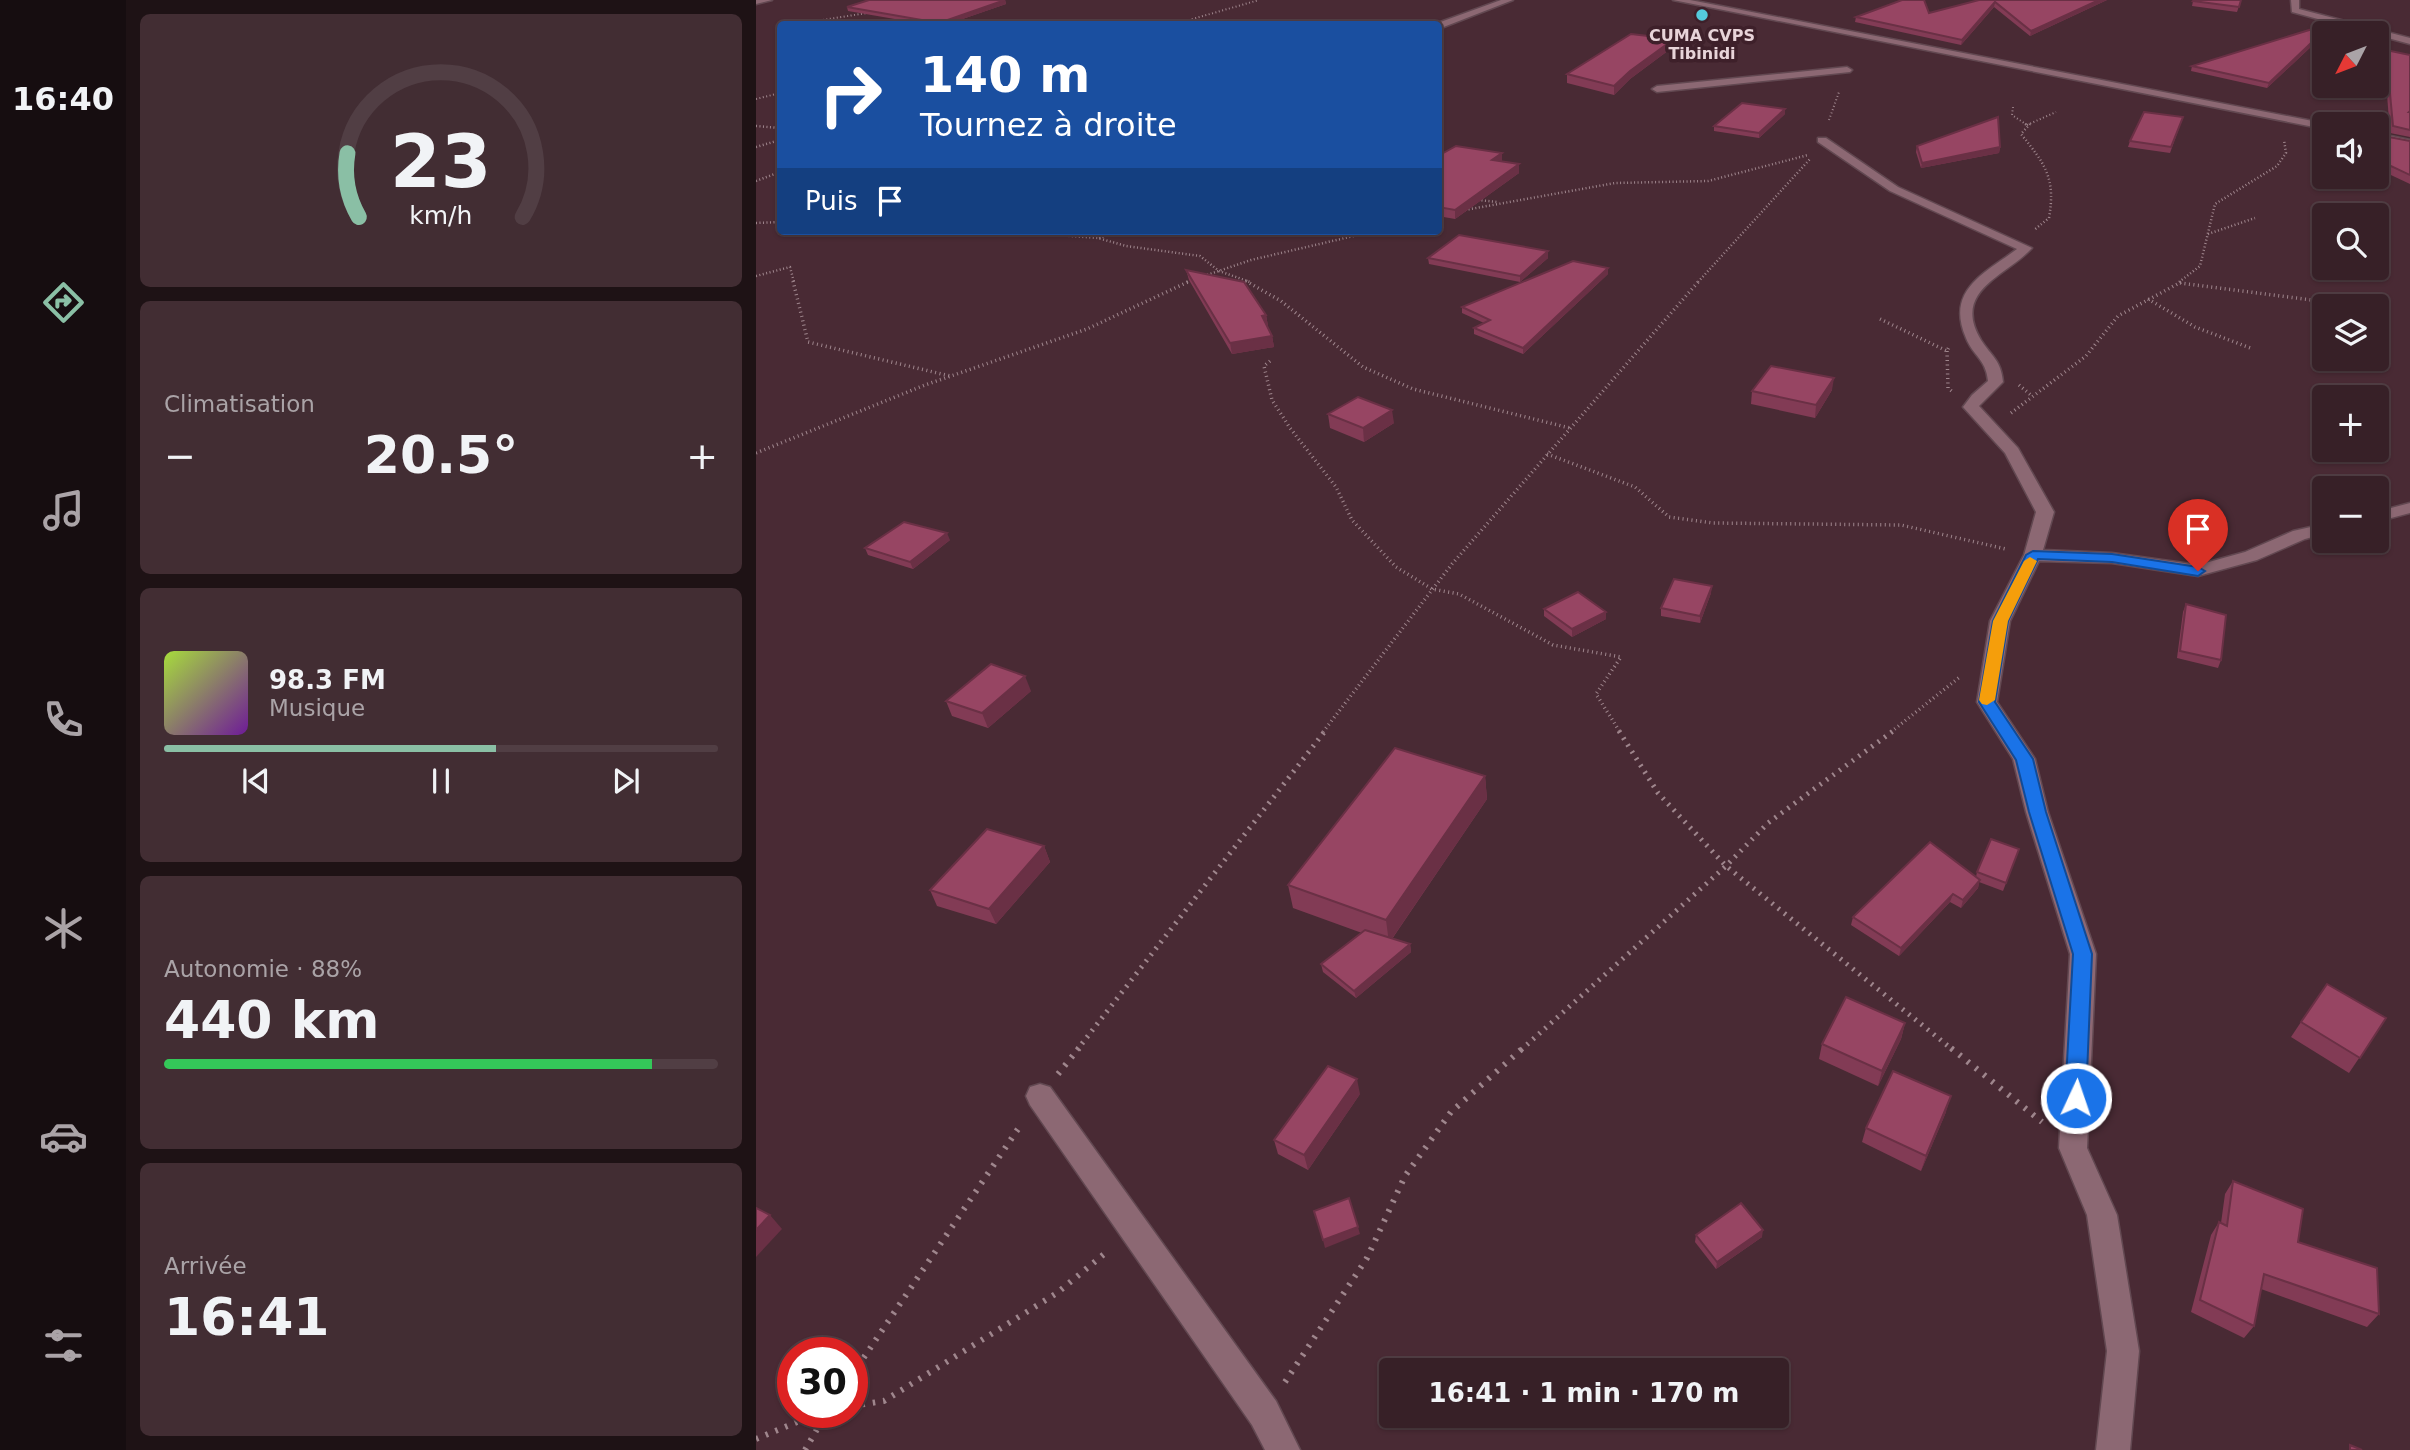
<!DOCTYPE html>
<html lang="fr">
<meta charset="utf-8">
<style>
:root{--surface:#372027;--page:#422d33;--text:#f1f3f6;--muted:#aaa3a7;--line:#513e44;--accent:#8abfa5}
body{margin:0;font-family:"DejaVu Sans",sans-serif;background:var(--page);color:var(--text);height:100vh;display:flex;flex-direction:column;font-size:26px;white-space:nowrap}
*{box-sizing:border-box;margin:0}
p{font-size:23px;color:var(--muted)}
.icon{flex:none;width:38px;height:38px;fill:none;stroke:currentColor;stroke-width:2;stroke-linecap:round;stroke-linejoin:round}
.map{position:relative;flex:1;overflow:hidden}
.sheet{display:flex;flex-direction:column;gap:14px;padding:14px;background:#1e1215;width:630px}
.sheet>*{flex:none}
.top-card{position:absolute;left:21px;top:21px;width:665px;height:214px;border-radius:7px;box-shadow:0 2px 5px #0004,0 0 0 2px var(--line);background:#1a4fa0;color:#fff;overflow:hidden}
.needle{width:46px;rotate:228deg}
.buttons{position:absolute;left:1556px;top:21px;display:grid;gap:14px}
.buttons a{display:grid;place-items:center;width:77px;height:77px;border-radius:7px;background:var(--surface);box-shadow:0 2px 5px #0004,0 0 0 2px var(--line);font-size:35px}
.speed{position:absolute;left:21px;top:1337px;display:flex;gap:14px;font-size:35px;font-weight:700;text-align:center}
.speed>*{display:grid;place-content:center;width:91px;height:91px;border-radius:50%;background:var(--surface);box-shadow:0 2px 5px #0004,0 0 0 2px var(--line);line-height:1}
.speed .limit{border:10px solid #d22;background:#fff;color:#111}
.pin{position:absolute;display:grid;place-items:center;width:60px;height:60px;color:#fff;margin:-72px -30px;border-radius:50% 50% 50% 0;rotate:-45deg;box-shadow:0 0 7px #0007}
.pin .icon{rotate:45deg}
.me{position:absolute;width:77px;margin:-38px;rotate:3deg;stroke-linejoin:round;filter:drop-shadow(0 0 5px #0008)}
.turn{display:flex;align-items:center;gap:24px;height:147px;padding:0 28px;font-size:32px}
.turn .icon{width:91px;height:91px;stroke-width:2.5}
.turn b{display:block;font-size:49px;line-height:60px}
.then{display:flex;align-items:center;height:66px;padding:0 28px;background:#0003;gap:14px;font-size:26px}
.big{font-size:52px;font-weight:700;line-height:1.1}
.sheet .card{flex:1;display:flex;flex-direction:column;justify-content:center;gap:10px;min-width:0;padding:0 24px;border-radius:10px;background:var(--page)}
.sheet .dial{align-items:center;gap:0}
.dial svg{height:182px;overflow:visible;fill:none;stroke:var(--line);stroke-width:7;stroke-linecap:round;text-anchor:middle}
.dial text{fill:var(--text);stroke:none}
.song{display:flex;align-items:center;gap:21px}
.cover{width:84px;height:84px;border-radius:10px;background:linear-gradient(135deg,hsl(80 70% 55%),hsl(280 70% 35%))}
.played{height:7px;border-radius:4px;background:linear-gradient(90deg,var(--accent) 60%,var(--line) 60%)}
.keys{display:flex;justify-content:space-around;direction:ltr}
.heat{display:flex;justify-content:space-between;align-items:center;font-size:38px;direction:ltr}
.charge{height:10px;border-radius:5px;background:linear-gradient(90deg,#34c759 88%,var(--line) 0)}
.trip{position:absolute;left:623px;top:1358px;width:410px;height:70px;border-radius:7px;background:var(--surface);box-shadow:0 2px 5px #0004,0 0 0 2px var(--line);font-weight:700;line-height:70px;text-align:center}
main{display:flex;flex:1;min-height:0}
.tabs{display:flex;flex-direction:column;width:126px;justify-content:space-around;align-items:center;background:#160d10;color:var(--muted)}
.tabs .icon{width:49px;height:49px}
.tabs .current{color:var(--accent)}
.tabs b{font-size:32px;color:var(--text)}
.map>svg:first-child{display:block}
.lines{fill:none;stroke-linecap:round;stroke-linejoin:round}
.street-casing{stroke:#624851;stroke-width:3}
.path-far4{stroke:#9f868d;stroke-width:2;stroke-dasharray:1 2.5;stroke-linecap:butt}
.path-far3{stroke:#9f868d;stroke-width:2.5;stroke-dasharray:1 2.5;stroke-linecap:butt}
.path-far2{stroke:#9f868d;stroke-width:3.5;stroke-dasharray:1 3.5;stroke-linecap:butt}
.path-far1{stroke:#9f868d;stroke-width:5;stroke-dasharray:2 6;stroke-linecap:butt}
.path{stroke:#9f868d;stroke-width:6;stroke-dasharray:2.5 8;stroke-linecap:butt}
.street{fill:#8c6873;fill-rule:evenodd}
.wall{fill:#823b55}
.shaded-wall{fill:#6a3045}
.building{fill:#974563;stroke:#6a3045;stroke-width:2}
.route{fill:#1a73e8;stroke:#114b97;stroke-width:2}
.slow{fill:#f59e0b}
.poi-dot{fill:#54cadc;stroke:#3e202a;stroke-width:2.5}
.labels{text-anchor:middle;dominant-baseline:central;stroke-width:7;stroke-linejoin:round;paint-order:stroke}
.far-poi-label{font-size:16px;font-weight:bold;fill:#e8d4d9;stroke:#3e202a}
</style>
<main>
<nav class="tabs">
<b>16:40</b>
<svg class="icon current" aria-label="directions" viewBox="0 0 24 24"><path d="M12 3l9 9-9 9-9-9zM9 14v-3h6M13 9l2 2-2 2"/></svg>
<svg class="icon" aria-label="music" viewBox="0 0 24 24"><path d="M9 18V5l10-2v13"/><circle cx="6" cy="18" r="3"/><circle cx="16" cy="16" r="3"/></svg>
<svg class="icon" aria-label="phone" viewBox="0 0 24 24"><path d="M5 4h4l2 5-3 2q2 4 5 5l2-3 5 2v4C11 20 4 13 5 4z"/></svg>
<svg class="icon" aria-label="climate" viewBox="0 0 24 24"><path d="M12 3v18M4 7l16 10M4 17L20 7"/></svg>
<svg class="icon" aria-label="car" viewBox="0 0 24 24"><path d="M5 17H2v-5l4-1 3-4h7l3 4 3 1v5h-3M9 17h6M6 11h13"/><circle cx="7" cy="17" r="2"/><circle cx="17" cy="17" r="2"/></svg>
<svg class="icon" aria-label="filters" viewBox="0 0 24 24"><path d="M4 7h16M4 17h16"/><circle cx="9" cy="7" r="2"/><circle cx="15" cy="17" r="2"/></svg>
</nav>
<section class="sheet">
<div class="card dial"><svg viewBox="0 0 100 80">
<path d="M14 69A42 42 0 1 1 86 69"/>
<path d="M14 69A42 42 0 0 1 9 41" stroke="#8abfa5"/>
<text x="50" y="56" font-size="32" font-weight="700">23</text>
<text x="50" y="72" font-size="11">km/h</text>
</svg></div>
<div class="card"><p>Climatisation</p>
<div class="heat"><a>−</a><b class="big">20.5°</b><a>+</a></div>
</div>
<div class="card">
<div class="song"><i class="cover"></i><div><b>98.3 FM</b><p>Musique</p></div></div>
<div class="played"></div>
<div class="keys"><svg class="icon" aria-label="previous" viewBox="0 0 24 24"><path d="M18 5L8 12l10 7zM5 5v14"/></svg><svg class="icon" aria-label="pause" viewBox="0 0 24 24"><path d="M8 5v14M16 5v14"/></svg><svg class="icon" aria-label="next" viewBox="0 0 24 24"><path d="M6 5l10 7-10 7zM19 5v14"/></svg></div>
</div>
<div class="card"><p>Autonomie · 88%</p><b class="big">440 km</b><div class="charge"></div></div>
<div class="card"><p>Arrivée</p><b class="big">16:41</b></div>
</section>
<div class="map">
<svg width="1654" height="1450" viewBox="0 0 1654 1450">
<rect width="100%" height="100%" fill="#492a34"/>
<g class="lines">
<defs>
<g id="street">
<path d="M0 0H16L0 4Z"/>
<path d="M745 0H757L685 28 679 24Z"/>
<path d="M917 0H934L1572 124H1568V129Z"/>
<path d="M1535 0H1543V9L1654 38V44L1536 12Z"/>
<path d="M1091 67 1096 70 1094 72 901 92 896 89 901 86Z"/>
<path d="M1620 133 1654 140V146L1620 139Z"/>
<path d="M1062 138H1070L1142 187 1276 248C1251 276 1195 290 1225 340 1236 357 1245 360 1247 382L1223 406 1262 448 1298 512 1287 550 1356 553 1442 565 1489 552 1537 531 1568 524V534L1549 539 1501 560 1442 576 1356 563 1283 561 1254 621 1241 702 1279 759 1292 812 1340 954 1331 1148 1361 1215 1383 1351 1374 1450H1340L1351 1351 1331 1215 1303 1148 1314 954 1270 812 1257 759 1221 702 1234 621 1268 555 1280 512 1249 453 1207 407 1216 395 1232 381C1230 359 1217 356 1210 338 1189 290 1229 273 1261 249L1134 191 1062 142Z"/>
<path d="M1654 503V513L1620 522V512Z"/>
<path d="M284 1084 294 1087 520 1401 544 1450H509L496 1425 274 1105 270 1096 274 1087Z"/>
</g>
</defs>
<!-- street casing -->
<use href="#street" class="street-casing"/>
<!-- path-far4 -->
<g class="path-far4">
<path d="M60 21 111 13"/>
<path d="M419 24 503 0"/>
<path d="M0 99 24 93"/>
<path d="M1257 107 1256 115 1271 125"/>
<path d="M1073 120 1083 92"/>
<path d="M1271 125 1300 112"/>
</g>
<!-- path-far3 -->
<g class="path-far3">
<path d="M1269 124 1271 125"/>
<path d="M1274 124 1265 134C1289 164 1300 178 1293 218L1278 230"/>
<path d="M0 126 24 128"/>
<path d="M0 147 24 140"/>
<path d="M0 181 24 172"/>
<path d="M722 200 741 202"/>
<path d="M709 210 859 183 952 181 1052 155"/>
<path d="M0 223 24 222"/>
<path d="M246 231 342 238 370 246 444 256 463 271 494 282"/>
<path d="M1452 234 1499 218"/>
<path d="M343 238 365 231"/>
<path d="M0 276 34 267 38 282"/>
<path d="M448 276 495 260 619 231"/>
<path d="M431 282 436 280"/>
<path d="M942 282 1054 159"/>
<path d="M1423 282 1444 266 1459 204 1521 166 1530 153 1528 140"/>
</g>
<!-- path-far2 -->
<g class="path-far2">
<path d="M37 281 52 342 194 376"/>
<path d="M490 281 525 301 607 367 657 389 814 428"/>
<path d="M1424 283 1579 303"/>
<path d="M1392 299 1439 327 1497 349"/>
<path d="M1124 319 1191 351 1193 347"/>
<path d="M1191 351 1192 388 1198 393"/>
<path d="M514 361 508 366 516 400 534 428 580 487 596 520 640 567 676 589 703 594 797 645 865 657 840 694 864 732"/>
<path d="M1263 385 1276 396"/>
<path d="M1255 413 1330 356 1362 316 1427 281"/>
<path d="M0 453 169 385 331 329 434 281"/>
<path d="M791 454 879 487 913 517 957 523 1145 525 1250 549"/>
<path d="M567 732 696 564 943 281"/>
<path d="M1135 732 1205 676"/>
</g>
<!-- path-far1 -->
<g class="path-far1">
<path d="M863 731 902 793 970 866 1197 1050"/>
<path d="M321 1050 569 731"/>
<path d="M765 1050 970 866 1012 823 1137 731"/>
</g>
<!-- path -->
<g class="path">
<path d="M1195 1048 1286 1122"/>
<path d="M302 1074 323 1048"/>
<path d="M96 1375 266 1123"/>
<path d="M529 1382 611 1258 649 1176 695 1112 767 1048"/>
<path d="M96 1406 128 1401 301 1293 353 1250"/>
<path d="M0 1439 65 1412"/>
<path d="M49 1450 71 1412"/>
</g>
<!-- street -->
<use href="#street" class="street"/>
</g>
<!-- wall -->
<g class="wall">
<path d="M249 0 250 4 192 24H168L92 11 91 7Z"/>
<path d="M1223 0H1351L1274 36 1238 7 1205 45 1099 22 1100 17 1173 13Z"/>
<path d="M1485 0 1481 12 1436 6 1437 1Z"/>
<path d="M1576 23 1575 28 1511 88 1435 71 1436 66Z"/>
<path d="M917 47 874 79 858 95 811 83V74Z"/>
<path d="M1630 50 1654 55V137L1634 133 1628 56Z"/>
<path d="M1029 114 1003 138 958 131V126Z"/>
<path d="M1427 117 1414 153 1372 147 1374 141Z"/>
<path d="M1654 141V184L1620 168V142Z"/>
<path d="M1161 146 1244 147 1243 153 1165 168 1160 152Z"/>
<path d="M746 153V161L763 164V173L699 219 682 216V156Z"/>
<path d="M672 258H792L764 282 673 264Z"/>
<path d="M430 270 510 315 512 326H511L516 336 518 347 476 354 433 280Z"/>
<path d="M852 274 767 354 718 334V328L728 323 706 313V307Z"/>
<path d="M1076 390 1059 418 995 404 996 391Z"/>
<path d="M572 414 638 423 608 442 574 428Z"/>
<path d="M194 540 157 569 112 555 109 548Z"/>
<path d="M955 593 944 623 905 616V608Z"/>
<path d="M1430 604 1465 660 1462 668 1421 658 1427 612Z"/>
<path d="M788 609 850 612V619L816 637 788 616Z"/>
<path d="M275 691 232 728 196 716 190 701Z"/>
<path d="M729 776 731 799 636 939 654 944 655 952 600 998 567 972 565 964 606 933 537 908 532 885Z"/>
<path d="M288 846 294 862 240 924 181 906 174 890Z"/>
<path d="M1263 849 1247 891 1223 882 1222 888 1205 908 1194 902 1143 956 1095 925 1097 917 1220 877 1221 872Z"/>
<path d="M1630 1018 1593 1073 1535 1037 1545 1022Z"/>
<path d="M1149 1023 1145 1039 1122 1086 1063 1059 1066 1044Z"/>
<path d="M604 1094 552 1170 522 1154 518 1140Z"/>
<path d="M1190 1112 1165 1171 1106 1142 1110 1128Z"/>
<path d="M1477 1181 1542 1242 1623 1314 1611 1327 1505 1289 1498 1326 1488 1338 1435 1312 1455 1235 1463 1222 1465 1223 1469 1194Z"/>
<path d="M940 1235 1006 1237 960 1269 939 1242Z"/>
</g>
<!-- shaded-wall -->
<g class="shaded-wall">
<path d="M249 0 250 4 192 24H183V23Z"/>
<path d="M1343 0H1351L1274 36 1275 31Z"/>
<path d="M1239 2 1238 7 1205 45 1206 40Z"/>
<path d="M1576 23 1575 28 1511 88 1513 83Z"/>
<path d="M918 39 917 47 874 79 858 95V86L874 71Z"/>
<path d="M1029 109V114L1003 138V133Z"/>
<path d="M1244 147 1243 153 1165 168 1166 163Z"/>
<path d="M746 153V162L736 160Z"/>
<path d="M763 164V173L699 219V210Z"/>
<path d="M792 251V258L764 282V276Z"/>
<path d="M852 268V274L767 354V348Z"/>
<path d="M510 315 512 326 508 327 506 316Z"/>
<path d="M516 336 518 347 476 354 474 343Z"/>
<path d="M1078 378 1076 390 1059 418 1060 405Z"/>
<path d="M636 410 638 423 608 442 607 428Z"/>
<path d="M191 533 194 540 157 569 154 562Z"/>
<path d="M956 586 955 593 944 623V616Z"/>
<path d="M850 612V619L816 637V629Z"/>
<path d="M269 676 275 691 232 728 226 713Z"/>
<path d="M729 776 731 799 633 943 630 920Z"/>
<path d="M288 846 294 862 240 924 233 909Z"/>
<path d="M1224 880 1222 888 1205 908 1207 900Z"/>
<path d="M1197 894 1194 902 1143 956 1145 948Z"/>
<path d="M654 944 655 952 600 998 598 991Z"/>
<path d="M1149 1023 1145 1039 1122 1086 1126 1071Z"/>
<path d="M601 1079 604 1094 552 1170 548 1155Z"/>
<path d="M1195 1096 1190 1112 1165 1171 1170 1156Z"/>
<path d="M14 1215 26 1229 0 1257V1230Z"/>
<path d="M602 1227 604 1234 569 1248 567 1240Z"/>
<path d="M1007 1230 1006 1237 960 1269 961 1262Z"/>
</g>
<!-- building -->
<g class="building">
<path d="M113 0H249L183 23 91 7Z"/>
<path d="M1146 0H1168L1173 13 1223 0H1343L1275 31 1239 2 1206 40 1100 17Z"/>
<path d="M1438 0H1485L1483 7 1437 1Z"/>
<path d="M1576 23 1513 83 1436 66Z"/>
<path d="M875 34 918 39 874 71 858 86 811 74Z"/>
<path d="M1630 50 1654 55V111L1653 112H1654V130L1637 126Z"/>
<path d="M986 103 1029 109 1003 133 958 126Z"/>
<path d="M1388 112 1427 117 1415 147 1374 141Z"/>
<path d="M1242 117 1244 147 1166 163 1161 146Z"/>
<path d="M1633 137 1654 141V175L1620 159V142Z"/>
<path d="M700 146 746 153 736 160 763 164 699 210 682 207V156Z"/>
<path d="M703 235 792 251 764 276 672 258Z"/>
<path d="M817 261 852 268 767 348 718 328 734 320 706 307Z"/>
<path d="M430 270 488 282 510 315 506 316 516 336 474 343Z"/>
<path d="M1015 366 1078 378 1060 405 996 391Z"/>
<path d="M602 397 636 410 607 428 572 414Z"/>
<path d="M148 522 191 533 154 562 109 548Z"/>
<path d="M918 579 956 586 944 616 905 608Z"/>
<path d="M822 592 850 612 816 629 788 609Z"/>
<path d="M1430 604 1470 615 1465 660 1424 651Z"/>
<path d="M235 664 269 676 226 713 190 701Z"/>
<path d="M639 748 729 776 630 920 532 885Z"/>
<path d="M231 829 288 846 233 909 174 890Z"/>
<path d="M1235 839 1263 849 1250 883 1221 872Z"/>
<path d="M1174 842 1224 880 1207 900 1197 894 1145 948 1097 917Z"/>
<path d="M609 930 654 944 598 991 565 964Z"/>
<path d="M1571 984 1630 1018 1604 1058 1545 1022Z"/>
<path d="M1090 997 1149 1023 1126 1071 1066 1044Z"/>
<path d="M572 1066 601 1079 548 1155 518 1140Z"/>
<path d="M1137 1071 1195 1096 1170 1156 1110 1128Z"/>
<path d="M1477 1181 1547 1209 1542 1242 1621 1268 1623 1314 1508 1274 1498 1326 1444 1300 1463 1222 1471 1226Z"/>
<path d="M593 1198 602 1227 567 1240 558 1211Z"/>
<path d="M985 1203 1007 1230 961 1262 940 1235Z"/>
<path d="M0 1208 14 1215 0 1230Z"/>
<path d="M1594 1445 1606 1450H1594Z"/>
</g>
<!-- route -->
<path class="route" d="M1277 551 1356 554 1442 567 1449 571 1442 576 1356 562 1282 559 1252 621 1239 702 1277 759 1290 812 1336 954 1330 1098 1327 1105 1320 1108 1312 1105 1309 1098 1317 954 1273 812 1260 760 1223 702 1237 621 1270 555Z"/>
<!-- slow -->
<path class="slow" d="M1274 557 1281 561 1252 621 1239 700 1231 705 1226 704 1223 700 1237 621 1268 561Z"/>
<!-- markers -->
<circle class="poi-dot" cx="946" cy="15" r="7"/>
<g class="labels">
<!-- far-poi labels -->
<g class="far-poi-label">
<text x="946" y="35">CUMA CVPS<tspan x="946" dy="18">Tibinidi</tspan></text>
</g>
</g>
</svg>
<div class="buttons">
<a><svg class="needle" viewBox="-14 -14 28 28"><path d="M0-13l5 13h-10z" fill="#e53935"/><path d="M0 13l5-13h-10z" fill="#aaa3a7"/></svg></a>
<a><svg class="icon" aria-label="sound" viewBox="0 0 24 24"><path d="M4 9h4l5-4v14l-5-4H4zM17 9q2 3 0 6"/></svg></a>
<a><svg class="icon" aria-label="search" viewBox="0 0 24 24"><circle cx="10" cy="10" r="6"/><path d="M15 15l6 6"/></svg></a>
<a><svg class="icon" aria-label="layers" viewBox="0 0 24 24"><path d="M12 4l9 5-9 5-9-5zM3 14l9 5 9-5"/></svg></a>
<a>+</a>
<a>−</a>
</div>
<div class="speed"><div class="limit">30</div></div>
<div class="pin" style="left:1442px;top:571px;background:#d93025"><svg class="icon" aria-label="arrive" viewBox="0 0 24 24"><path d="M6 21V4h12l-3 4 3 4H6"/></svg></div>
<svg class="me" style="left:1320px;top:1098px" viewBox="-20 -20 40 40"><circle r="17" fill="#1a73e8" stroke="#fff" stroke-width="3"/><path d="M0-11L8 9 0 5-8 9z" fill="#fff"/></svg>
<div class="trip">16:41 · 1 min · 170 m</div>
<div class="top-card">
<div class="turn"><svg class="icon" aria-label="right" viewBox="0 0 24 24"><path d="M7 20v-9h11M14 6l5 5-5 5"/></svg><div><b>140 m</b>Tournez à droite</div></div>
<div class="then">Puis<svg class="icon" aria-label="arrive" viewBox="0 0 24 24"><path d="M6 21V4h12l-3 4 3 4H6"/></svg></div>
</div>
</div>
</main>
